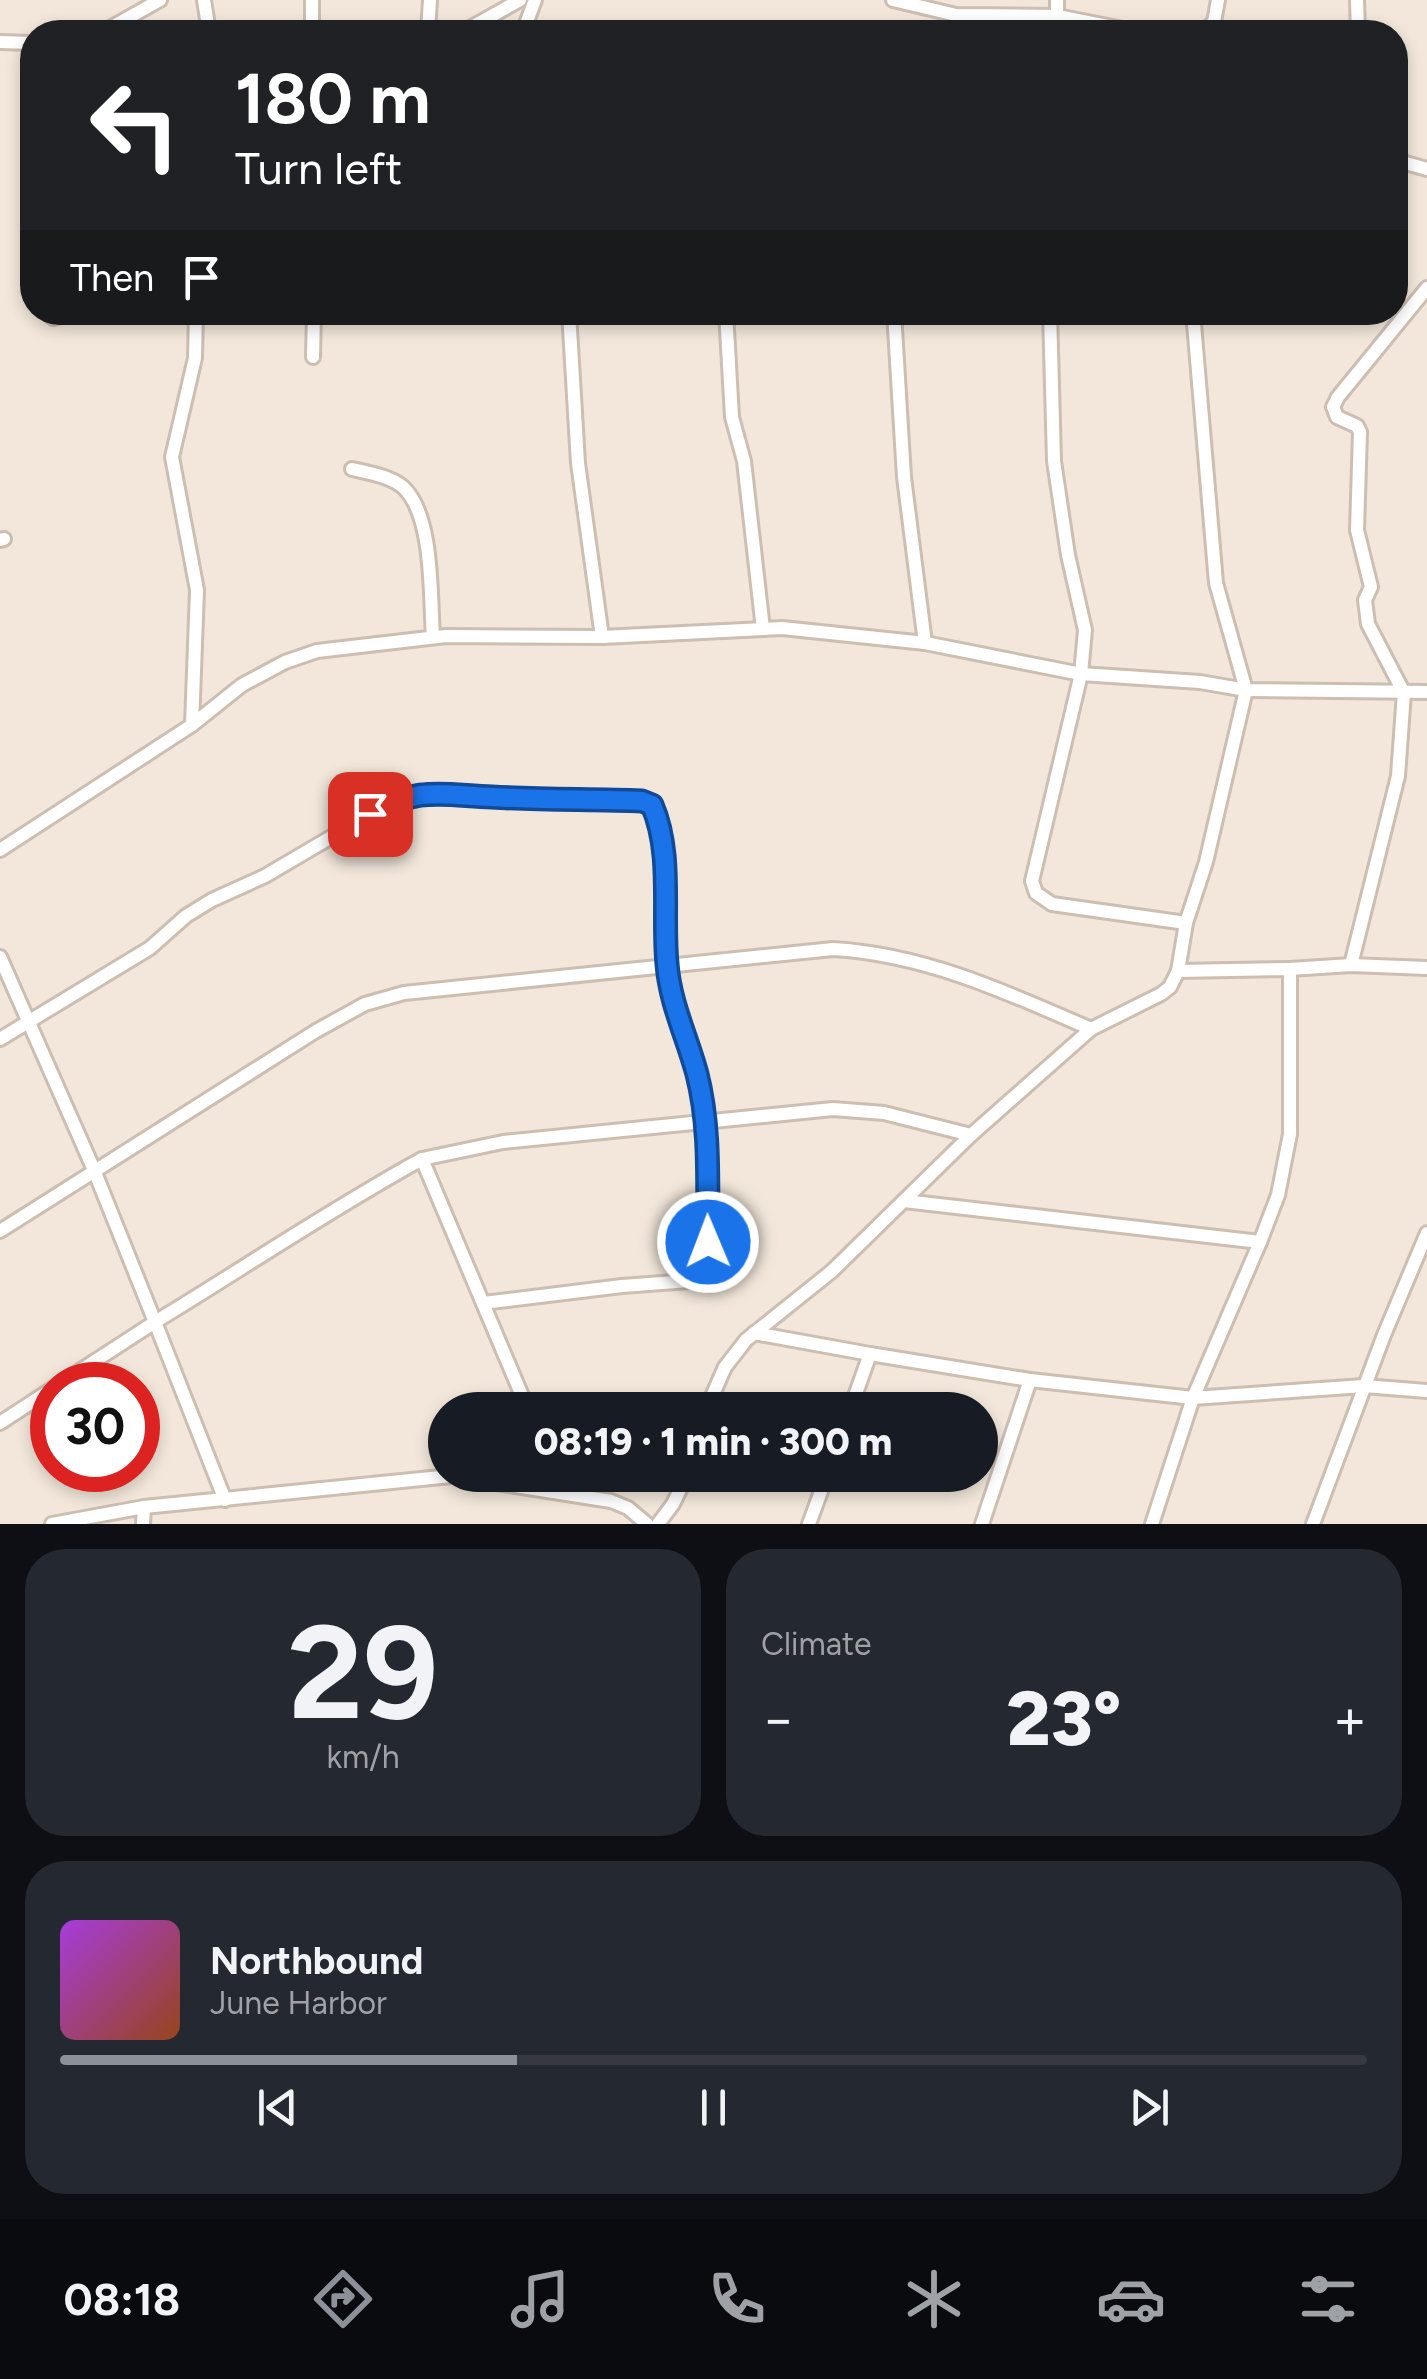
<!DOCTYPE html>
<meta charset="utf-8">
<style>
:root{--surface:#171b24;--page:#242831;--text:#f1f3f6;--muted:#9ea1a6;--line:#363941;--accent:#8c9099}
body{margin:0;font-family:Figtree,sans-serif;background:var(--page);color:var(--text);height:100vh;display:flex;flex-direction:column;font-size:38px;white-space:nowrap}
*{box-sizing:border-box;margin:0}
p{font-size:32px;color:var(--muted)}
.icon{flex:none;width:55px;height:55px;fill:none;stroke:currentColor;stroke-width:2;stroke-linecap:round;stroke-linejoin:round}
.map{position:relative;height:1524px;overflow:hidden}
.details{display:flex;flex-direction:column;gap:25px;padding:25px;background:#0d0f14;flex:1}
.details>*{flex:none}
.top-card{position:absolute;left:20px;top:20px;width:1388px;height:305px;border-radius:40px;box-shadow:0 5px 15px #0003;background:#202124;color:#fff;overflow:hidden}
.speed{position:absolute;left:30px;top:1362px;display:flex;gap:20px;font-size:50px;font-weight:700;text-align:center}
.speed>*{display:grid;place-content:center;width:130px;height:130px;border-radius:50%;background:var(--surface);box-shadow:0 5px 15px #0003;line-height:1}
.speed .limit{border:15px solid #d22;background:#fff;color:#111}
.pin{position:absolute;display:grid;place-items:center;width:85px;height:85px;color:#fff;margin:-42px;border-radius:20px;box-shadow:0 5px 15px #0006}
.me{position:absolute;width:110px;margin:-55px;rotate:359deg;stroke-linejoin:round;filter:drop-shadow(0 0 8px #0008)}
.turn{display:flex;align-items:center;gap:35px;height:210px;padding:0 50px;font-size:45px}
.turn .icon{width:130px;height:130px;stroke-width:2.5}
.turn b{display:block;font-size:70px;line-height:85px}
.then{display:flex;align-items:center;height:95px;padding:0 50px;background:#0003;gap:20px;font-size:38px}
.big{font-size:75px;font-weight:800;line-height:1.1}
.details .tile{flex:1;display:flex;flex-direction:column;justify-content:center;gap:15px;min-width:0;padding:0 35px;border-radius:40px;background:var(--page)}
.details .dial{align-items:center;gap:0}
.dial b{font-size:130px;line-height:1}
.song{display:flex;align-items:center;gap:30px}
.cover{width:120px;height:120px;border-radius:15px;background:linear-gradient(135deg,hsl(280 70% 55%),hsl(20 70% 35%))}
.played{height:10px;border-radius:5px;background:linear-gradient(90deg,var(--accent) 35%,var(--line) 35%)}
.keys{display:flex;justify-content:space-around;direction:ltr}
.heat{display:flex;justify-content:space-between;align-items:center;font-size:55px;direction:ltr}
.details .tiles{flex:1;display:grid;gap:25px;grid-template-columns:1fr 1fr}
.tile:last-child{grid-column:span 2}
.trip{position:absolute;left:428px;top:1392px;width:570px;height:100px;border-radius:50px;background:var(--surface);box-shadow:0 5px 15px #0003;font-weight:800;line-height:100px;text-align:center}
.tab-bar{display:flex;height:160px;justify-content:space-around;align-items:center;background:#090b0e;color:var(--muted)}
.tab-bar .icon{width:70px;height:70px}
.tab-bar .active{color:var(--accent)}
.tab-bar b{font-size:45px;color:var(--text)}
.map>svg:first-child{display:block}
.residential{fill:#f2e7da;fill-rule:evenodd}
.lines{fill:none;stroke-linecap:round;stroke-linejoin:round}
.minor-casing{stroke:#cdbeb2;stroke-width:18}
.minor{stroke:#fff;stroke-width:12}
.route-casing{stroke:#114b97;stroke-width:25}
.route{stroke:#1a73e8;stroke-width:18}
</style>
<div class="map">
<svg width="1427" height="1524" viewBox="0 0 1427 1524">
<rect width="100%" height="100%" fill="#fbf5eb"/>
<!-- residential -->
<path class="residential" d="M0 0H1427V1524H0ZM32 32H1395V312H32ZM52 1385H138V1470H52ZM445 1410H980V1475H445Z"/>
<g class="lines">
<defs>
<g id="minor">
<path d="M204 0 209 32"/>
<path d="M312 0V32"/>
<path d="M893 0 956 15 1057 16 1138 32"/>
<path d="M1357 0 1358 32"/>
<path d="M1057 16V0"/>
<path d="M103 32 160 0"/>
<path d="M428 32 430 0"/>
<path d="M463 32 520 0"/>
<path d="M523 32 535 0"/>
<path d="M1203 32 1214 22 1218 0"/>
<path d="M0 42 32 43"/>
<path d="M1395 160 1427 169"/>
<path d="M46 312 53 318 77 312"/>
<path d="M569 312 578 463 602 637"/>
<path d="M726 312 732 417 744 461 763 629"/>
<path d="M894 312 904 477 925 643"/>
<path d="M1050 312 1054 461 1068 555 1085 630 1081 674 1032 881 1036 893 1052 904 1186 923"/>
<path d="M313 357 314 312"/>
<path d="M352 469C369 473 390 476 403 487 434 516 430 597 433 637"/>
<path d="M0 540 4 539"/>
<path d="M192 725 197 590 172 457 195 358 196 312"/>
<path d="M0 850 192 725 242 685 285 662 317 651 446 636 602 637 782 628 925 643 1081 674 1200 682 1246 690 1427 692"/>
<path d="M0 957 94 1170 155 1322 58 1385"/>
<path d="M1351 965 1398 776 1404 693 1368 624 1365 600 1371 587 1357 530 1360 432 1357 426 1337 417 1333 407 1338 397 1427 288"/>
<path d="M1290 969 1351 965 1427 968"/>
<path d="M1178 971 1290 969V1134L1278 1195 1260 1242"/>
<path d="M0 1039 150 948 186 916 212 900 265 876 389 803 435 792 491 798 642 801 653 805C673 853 662 913 667 964 670 1003 687 1037 696 1074 712 1135 708 1202 707 1264L703 1275 689 1281 622 1286 483 1303"/>
<path d="M904 1201 1260 1242 1193 1398 1364 1386 1427 1391"/>
<path d="M0 1231 316 1031 365 1004 404 993 833 949C924 954 1009 993 1091 1029"/>
<path d="M754 1333 870 1354 850 1410"/>
<path d="M870 1354 1030 1380 982 1524"/>
<path d="M1030 1380 1193 1398 1152 1524"/>
<path d="M528 1410 422 1159 503 1142 833 1109 884 1113 971 1135"/>
<path d="M706 1410 725 1367 746 1340 832 1271 971 1135 1091 1029 1161 994 1170 987 1178 971 1186 923 1206 862 1246 690 1216 583 1193 312"/>
<path d="M0 1423 52 1389"/>
<path d="M457 1477 611 1501 628 1508 647 1524"/>
<path d="M225 1500 155 1322C244 1268 331 1209 422 1159"/>
<path d="M144 1507 461 1475"/>
<path d="M52 1524 144 1507 143 1524"/>
<path d="M658 1524 673 1504 687 1475"/>
<path d="M809 1524 827 1475"/>
<path d="M1313 1524 1384 1335 1427 1233"/>
</g>
</defs>
<!-- minor casing -->
<use href="#minor" class="minor-casing"/>
<!-- minor -->
<use href="#minor" class="minor"/>
</g>
<g class="lines">
<defs>
<path id="route" d="M370 814C418 786 442 795 492 797 542 800 592 799 642 801L652 805C673 853 662 913 667 964 670 1003 687 1037 697 1074 711 1129 707 1186 708 1242"/>
</defs>
<!-- route casing -->
<use href="#route" class="route-casing"/>
<!-- route -->
<use href="#route" class="route"/>
</g>
</svg>
<div class="speed"><div class="limit">30</div></div>
<div class="pin" style="left:370px;top:814px;background:#d93025"><svg class="icon" aria-label="arrive" viewBox="0 0 24 24"><path d="M6 21V4h12l-3 4 3 4H6"/></svg></div>
<svg class="me" style="left:708px;top:1242px" viewBox="-20 -20 40 40"><circle r="17" fill="#1a73e8" stroke="#fff" stroke-width="3"/><path d="M0-11L8 9 0 5-8 9z" fill="#fff"/></svg>
<div class="trip">08:19 · 1 min · 300 m</div>
<div class="top-card">
<div class="turn"><svg class="icon" aria-label="left" viewBox="0 0 24 24"><path d="M17 20v-9H6M10 6l-5 5 5 5"/></svg><div><b>180 m</b>Turn left</div></div>
<div class="then">Then<svg class="icon" aria-label="arrive" viewBox="0 0 24 24"><path d="M6 21V4h12l-3 4 3 4H6"/></svg></div>
</div>
</div>
<section class="details">
<div class="tiles">
<div class="tile dial"><b>29</b><p>km/h</p></div>
<div class="tile"><p>Climate</p>
<div class="heat"><a>−</a><b class="big">23°</b><a>+</a></div>
</div>
<div class="tile">
<div class="song"><i class="cover"></i><div><b>Northbound</b><p>June Harbor</p></div></div>
<div class="played"></div>
<div class="keys"><svg class="icon" aria-label="previous" viewBox="0 0 24 24"><path d="M18 5L8 12l10 7zM5 5v14"/></svg><svg class="icon" aria-label="pause" viewBox="0 0 24 24"><path d="M8 5v14M16 5v14"/></svg><svg class="icon" aria-label="next" viewBox="0 0 24 24"><path d="M6 5l10 7-10 7zM19 5v14"/></svg></div>
</div>
</div>
</section>
<nav class="tab-bar">
<b>08:18</b>
<svg class="icon active" aria-label="directions" viewBox="0 0 24 24"><path d="M12 3l9 9-9 9-9-9zM9 14v-3h6M13 9l2 2-2 2"/></svg>
<svg class="icon" aria-label="music" viewBox="0 0 24 24"><path d="M9 18V5l10-2v13"/><circle cx="6" cy="18" r="3"/><circle cx="16" cy="16" r="3"/></svg>
<svg class="icon" aria-label="phone" viewBox="0 0 24 24"><path d="M5 4h4l2 5-3 2q2 4 5 5l2-3 5 2v4C11 20 4 13 5 4z"/></svg>
<svg class="icon" aria-label="climate" viewBox="0 0 24 24"><path d="M12 3v18M4 7l16 10M4 17L20 7"/></svg>
<svg class="icon" aria-label="car" viewBox="0 0 24 24"><path d="M5 17H2v-5l4-1 3-4h7l3 4 3 1v5h-3M9 17h6M6 11h13"/><circle cx="7" cy="17" r="2"/><circle cx="17" cy="17" r="2"/></svg>
<svg class="icon" aria-label="filters" viewBox="0 0 24 24"><path d="M4 7h16M4 17h16"/><circle cx="9" cy="7" r="2"/><circle cx="15" cy="17" r="2"/></svg>
</nav>
